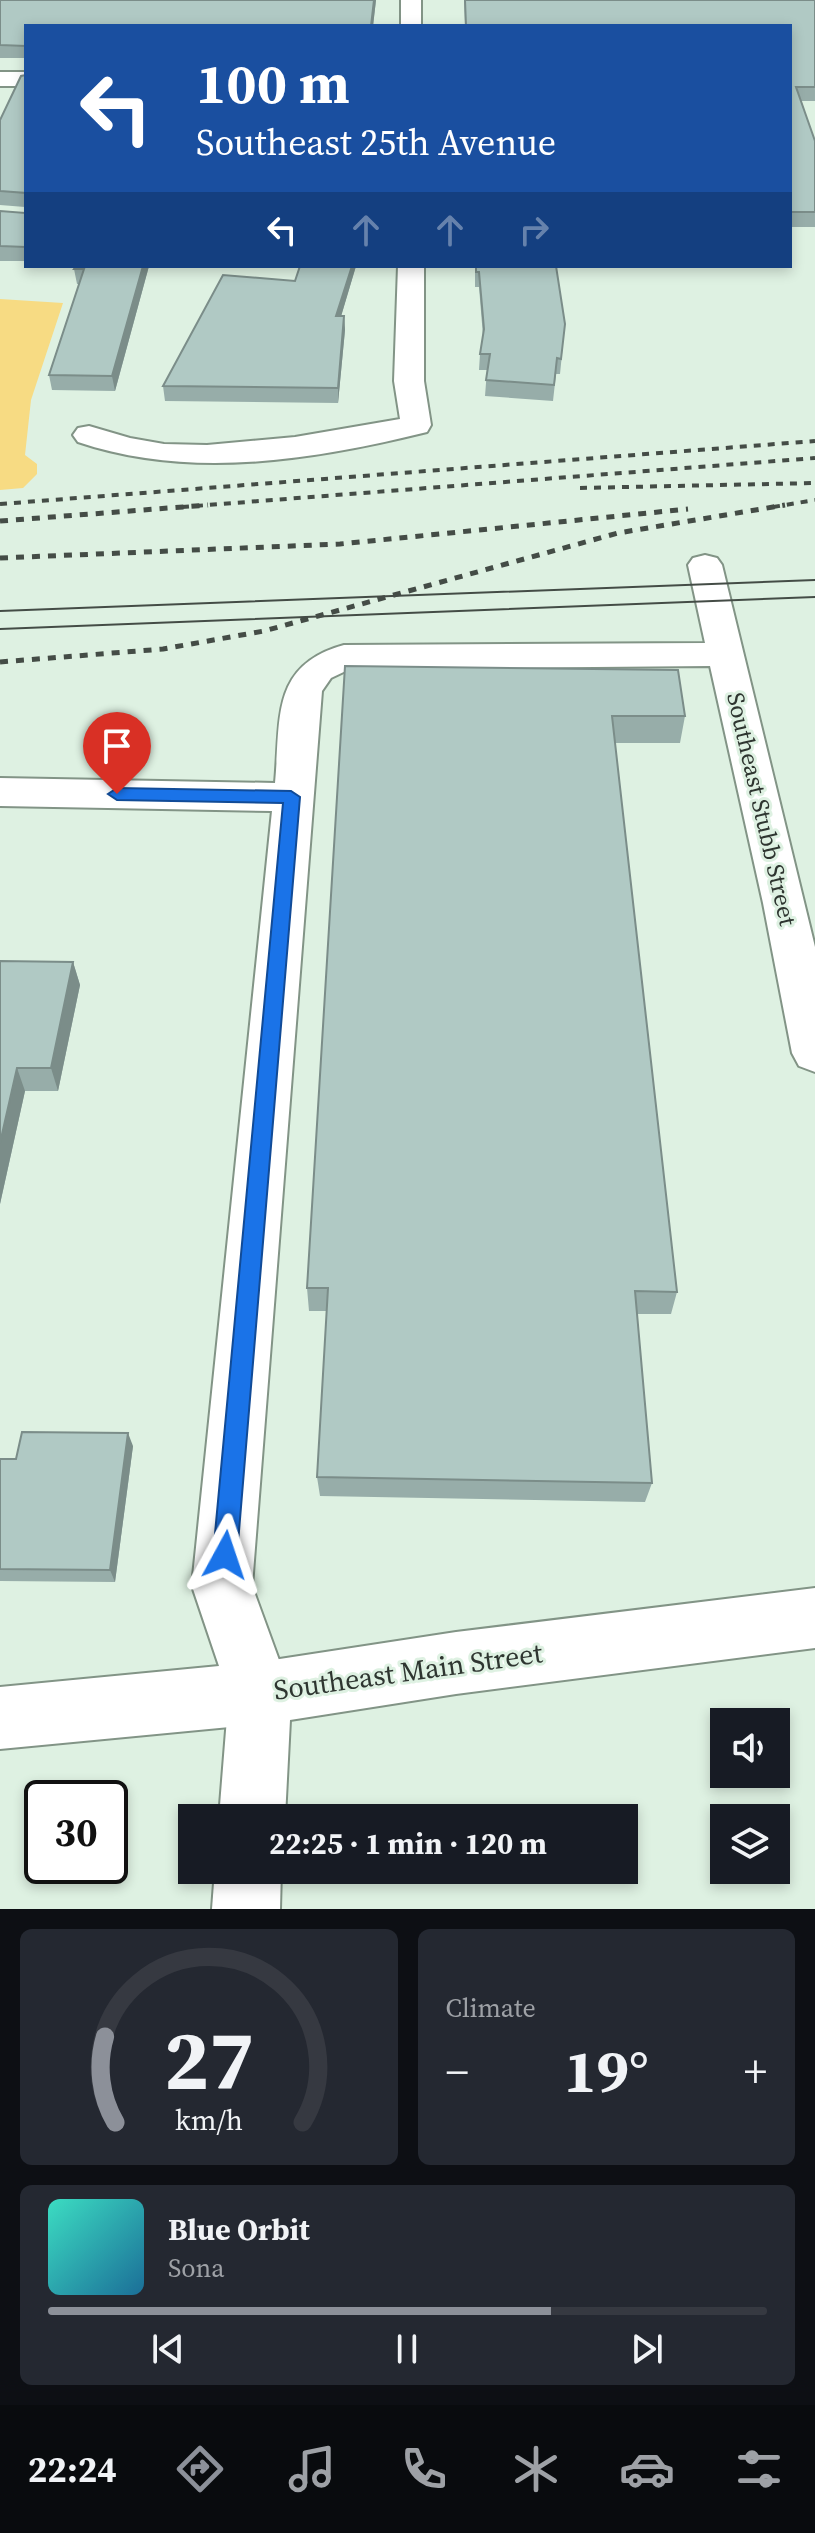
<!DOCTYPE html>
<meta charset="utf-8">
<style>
:root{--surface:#171b24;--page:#242831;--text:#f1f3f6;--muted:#9ea1a6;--line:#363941;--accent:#8c9099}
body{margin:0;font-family:"Source Serif 4",serif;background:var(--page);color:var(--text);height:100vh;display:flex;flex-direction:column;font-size:30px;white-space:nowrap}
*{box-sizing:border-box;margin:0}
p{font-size:26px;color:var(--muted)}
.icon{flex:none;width:44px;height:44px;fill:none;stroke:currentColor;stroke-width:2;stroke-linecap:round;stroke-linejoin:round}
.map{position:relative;height:1909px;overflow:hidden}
.drawer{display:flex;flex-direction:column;gap:20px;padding:20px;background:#0d0f14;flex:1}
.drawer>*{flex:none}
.top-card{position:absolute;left:24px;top:24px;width:768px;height:244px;border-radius:0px;box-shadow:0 4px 12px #0003;background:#1a4fa0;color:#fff;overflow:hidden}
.tools{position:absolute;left:710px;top:1708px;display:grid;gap:16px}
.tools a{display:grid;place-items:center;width:80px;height:80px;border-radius:0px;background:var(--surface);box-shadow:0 4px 12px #0003;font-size:40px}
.speed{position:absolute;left:24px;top:1780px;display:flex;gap:16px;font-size:40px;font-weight:700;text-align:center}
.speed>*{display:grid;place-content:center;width:104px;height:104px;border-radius:50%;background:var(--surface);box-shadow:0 4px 12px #0003;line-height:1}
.speed .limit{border:4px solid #111;border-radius:12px;background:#fff;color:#111}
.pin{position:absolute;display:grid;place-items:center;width:68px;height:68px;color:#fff;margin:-82px -34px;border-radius:50% 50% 50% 0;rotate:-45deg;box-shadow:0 0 8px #0007}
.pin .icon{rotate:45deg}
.me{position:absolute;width:88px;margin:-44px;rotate:5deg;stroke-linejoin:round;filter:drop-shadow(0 0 6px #0008)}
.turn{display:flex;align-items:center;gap:28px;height:168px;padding:0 40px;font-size:36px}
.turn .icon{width:104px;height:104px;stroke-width:2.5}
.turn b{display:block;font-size:56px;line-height:68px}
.lanes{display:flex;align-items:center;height:76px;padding:0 40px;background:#0003;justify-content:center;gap:40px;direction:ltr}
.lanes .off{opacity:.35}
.big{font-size:60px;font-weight:700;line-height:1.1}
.drawer .card{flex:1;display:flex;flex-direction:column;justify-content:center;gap:12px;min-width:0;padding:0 28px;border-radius:12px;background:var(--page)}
.drawer .dial{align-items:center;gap:0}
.dial svg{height:208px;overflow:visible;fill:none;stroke:var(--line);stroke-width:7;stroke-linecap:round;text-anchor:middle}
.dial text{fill:var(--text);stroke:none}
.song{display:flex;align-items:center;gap:24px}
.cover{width:96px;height:96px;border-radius:12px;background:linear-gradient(135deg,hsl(170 70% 55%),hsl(200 70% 35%))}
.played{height:8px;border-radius:4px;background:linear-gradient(90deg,var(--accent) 70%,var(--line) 70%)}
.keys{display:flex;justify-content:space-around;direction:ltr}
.heat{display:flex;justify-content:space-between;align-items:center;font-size:44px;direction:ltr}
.drawer .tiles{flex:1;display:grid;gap:20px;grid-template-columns:1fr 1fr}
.card:last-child{grid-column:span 2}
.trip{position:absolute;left:178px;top:1804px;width:460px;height:80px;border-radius:0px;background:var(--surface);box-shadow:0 4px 12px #0003;font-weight:700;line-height:80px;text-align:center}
.menu{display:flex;height:128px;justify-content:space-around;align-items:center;background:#090b0e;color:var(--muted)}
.menu .icon{width:56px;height:56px}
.menu .active{color:var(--accent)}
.menu b{font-size:36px;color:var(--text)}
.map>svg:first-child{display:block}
.green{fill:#f7db83}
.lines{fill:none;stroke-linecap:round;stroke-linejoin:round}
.minor-casing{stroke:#829486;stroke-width:4}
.tertiary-casing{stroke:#829486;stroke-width:4}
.minor{fill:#fff;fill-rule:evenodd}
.tertiary{fill:#fff;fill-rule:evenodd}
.tram{stroke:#444c46;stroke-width:2}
.rail-far1{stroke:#444c46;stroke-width:4;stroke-dasharray:7 7;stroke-linecap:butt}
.rail{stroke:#444c46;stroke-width:5;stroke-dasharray:8 8;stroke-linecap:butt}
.wall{fill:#97ada9}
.shaded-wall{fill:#7b8d89}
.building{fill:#b0c9c4;stroke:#7b8d89;stroke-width:2}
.route{fill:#1a73e8;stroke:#114b97;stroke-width:2}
.labels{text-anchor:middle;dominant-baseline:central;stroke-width:6;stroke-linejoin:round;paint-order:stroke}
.street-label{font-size:24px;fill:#2e3530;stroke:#def1e2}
.near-street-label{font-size:28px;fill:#2e3530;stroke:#def1e2}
</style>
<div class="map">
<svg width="815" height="1909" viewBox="0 0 815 1909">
<rect width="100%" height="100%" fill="#def1e2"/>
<!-- green -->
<path class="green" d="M0 299 63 303 31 400 25 455 37 464V474L23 488 0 490Z"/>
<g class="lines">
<defs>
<g id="minor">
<rect x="401" y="0" width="20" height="26"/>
<rect x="0" y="72" width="26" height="14"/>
<path d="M398 266H424V381L431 425 427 432C314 460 190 480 78 442L73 435 78 428 89 426 130 438 164 444 207 445 295 437 400 419 394 381Z"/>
<path d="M705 555 717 558 722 565 815 947V1072L799 1066 792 1053 763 903 710 666 350 669 331 678 322 691 252 1586 291 1693 282 1715 260 1724 0 1749V1687L219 1666 192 1586 272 811 0 806V778L275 783C281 720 270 665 344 645L705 643 688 565 693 558Z"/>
</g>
<g id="tertiary">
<path d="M815 1588V1648L456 1694 290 1720 285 1818H219L229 1693 238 1671 260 1662 456 1632Z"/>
<path d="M215 1870H281L280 1909H212Z"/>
</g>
</defs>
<!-- minor casing -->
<use href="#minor" class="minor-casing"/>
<!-- tertiary casing -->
<use href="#tertiary" class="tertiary-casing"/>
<!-- minor -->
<use href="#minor" class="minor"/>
<!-- tertiary -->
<use href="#tertiary" class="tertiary"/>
<!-- tram -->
<g class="tram">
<path d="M0 611 815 580"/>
<path d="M0 629 815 597"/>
</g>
<!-- rail-far1 -->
<g class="rail-far1">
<path d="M580 488 815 483"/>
<path d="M0 504 815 441"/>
<path d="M182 507 815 458"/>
<path d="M773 507 815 500"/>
</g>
<!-- rail -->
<g class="rail">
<path d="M0 521 208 505"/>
<path d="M0 558 340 544 688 509"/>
<path d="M0 662 163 649 264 631 618 533 785 505"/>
</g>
</g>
<!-- wall -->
<g class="wall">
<path d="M0 0H376L373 26H26V58H0Z"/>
<path d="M464 0H815V101H801L815 141V227H790V26H465Z"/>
<path d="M26 72V261H0V211L25 213V207L0 205V120L26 75Z"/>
<path d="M76 266H149L115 391 52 390 49 375 79 284H77L74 269Z"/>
<path d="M356 266 341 316H344L345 330 338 403 165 401 163 386 295 281Z"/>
<path d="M475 266 565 324 560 374H556L553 401 485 396 487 370H479L480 354 483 336 479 287H475Z"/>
<path d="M345 666 685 716 680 743H615L677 1292 671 1314H637L652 1483 645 1502 320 1496 317 1477 327 1311H309L307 1288Z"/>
<path d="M0 961 73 962 80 985 58 1091H25L0 1204Z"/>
<path d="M133 1446 115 1582 0 1581V1459H16Z"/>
</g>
<!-- shaded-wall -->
<g class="shaded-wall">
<path d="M374 0H376L373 26H371Z"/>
<path d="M143 266H149L115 391 112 376Z"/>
<path d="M352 266H356L337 330 336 316Z"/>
<path d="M344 316 345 330 338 403V388Z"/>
<path d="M73 962 80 985 58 1091 51 1068Z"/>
<path d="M17 1068 25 1091 0 1204V1143Z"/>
<path d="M128 1433 133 1446 115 1582 110 1570Z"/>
</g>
<!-- building -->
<g class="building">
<path d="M0 0H374L371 26H26V46L0 45Z"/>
<path d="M465 0H815V87H796L815 141V212H790V26H466Z"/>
<path d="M26 72V247L0 246V211L25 213 26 193 0 191V120L21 76 26 75Z"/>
<path d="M76 266H143L112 376 49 375 84 269H74Z"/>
<path d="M300 266H352L336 316H344L338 388 163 386 223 275 295 281Z"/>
<path d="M476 266H556L565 324 561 359 557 358 554 385 486 380 490 354H480L484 329 479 272H476Z"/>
<path d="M345 666 678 670 685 716H612L677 1292 635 1291 652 1483 317 1477 328 1288H307Z"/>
<path d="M0 961 73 962 51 1068H17L0 1143Z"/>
<path d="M22 1432 128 1433 110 1570 0 1569V1459H16Z"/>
</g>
<!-- route -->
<path class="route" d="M117 788 291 791 300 797 237 1555 234 1563 225 1567 216 1563 213 1555 283 803 117 800 108 794Z"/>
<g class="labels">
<!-- street labels -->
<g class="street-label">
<text transform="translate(762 809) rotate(77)">Southeast Stubb Street</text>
</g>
<!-- near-street labels -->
<g class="near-street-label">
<text transform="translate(408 1671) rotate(-8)">Southeast Main Street</text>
</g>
</g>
</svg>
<div class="tools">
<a><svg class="icon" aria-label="sound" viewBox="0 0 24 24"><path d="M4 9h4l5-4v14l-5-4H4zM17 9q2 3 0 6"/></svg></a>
<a><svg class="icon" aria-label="layers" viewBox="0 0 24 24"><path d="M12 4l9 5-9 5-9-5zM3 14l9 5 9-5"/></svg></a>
</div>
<div class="speed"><div class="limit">30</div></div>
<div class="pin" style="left:117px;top:794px;background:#d93025"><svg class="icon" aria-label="arrive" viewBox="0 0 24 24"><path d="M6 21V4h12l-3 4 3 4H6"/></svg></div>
<svg class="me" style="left:225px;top:1555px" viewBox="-20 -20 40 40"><path d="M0-17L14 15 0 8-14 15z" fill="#1a73e8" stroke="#fff" stroke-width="4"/></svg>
<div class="trip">22:25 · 1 min · 120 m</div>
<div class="top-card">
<div class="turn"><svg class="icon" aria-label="left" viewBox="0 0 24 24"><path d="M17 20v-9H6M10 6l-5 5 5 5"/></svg><div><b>100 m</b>Southeast 25th Avenue</div></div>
<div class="lanes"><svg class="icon" aria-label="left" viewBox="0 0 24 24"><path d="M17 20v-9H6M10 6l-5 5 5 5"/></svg><svg class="icon off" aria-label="ahead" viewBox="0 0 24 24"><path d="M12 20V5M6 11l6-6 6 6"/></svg><svg class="icon off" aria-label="ahead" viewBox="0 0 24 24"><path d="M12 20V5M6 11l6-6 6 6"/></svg><svg class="icon off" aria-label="right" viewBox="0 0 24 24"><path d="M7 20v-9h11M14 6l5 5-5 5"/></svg></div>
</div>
</div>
<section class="drawer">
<div class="tiles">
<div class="card dial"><svg viewBox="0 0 100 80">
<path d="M14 69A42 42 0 1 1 86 69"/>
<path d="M14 69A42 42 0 0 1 10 36" stroke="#8c9099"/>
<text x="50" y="56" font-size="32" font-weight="700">27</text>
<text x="50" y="72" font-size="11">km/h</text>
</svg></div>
<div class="card"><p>Climate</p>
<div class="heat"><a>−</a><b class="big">19°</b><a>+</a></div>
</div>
<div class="card">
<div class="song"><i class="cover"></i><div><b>Blue Orbit</b><p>Sona</p></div></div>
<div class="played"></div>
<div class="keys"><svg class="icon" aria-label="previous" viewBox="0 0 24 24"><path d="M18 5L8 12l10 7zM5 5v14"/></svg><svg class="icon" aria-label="pause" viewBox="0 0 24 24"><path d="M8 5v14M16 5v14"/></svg><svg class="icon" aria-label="next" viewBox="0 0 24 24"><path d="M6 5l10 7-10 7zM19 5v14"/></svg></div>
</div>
</div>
</section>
<nav class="menu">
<b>22:24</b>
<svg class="icon active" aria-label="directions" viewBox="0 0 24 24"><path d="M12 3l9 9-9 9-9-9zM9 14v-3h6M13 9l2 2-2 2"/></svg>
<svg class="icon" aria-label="music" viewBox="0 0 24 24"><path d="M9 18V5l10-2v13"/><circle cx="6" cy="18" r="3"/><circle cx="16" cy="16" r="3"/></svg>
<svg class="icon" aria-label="phone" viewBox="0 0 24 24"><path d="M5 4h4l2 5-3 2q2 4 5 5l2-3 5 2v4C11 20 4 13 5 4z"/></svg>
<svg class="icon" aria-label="climate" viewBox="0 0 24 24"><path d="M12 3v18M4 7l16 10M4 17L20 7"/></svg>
<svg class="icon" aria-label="car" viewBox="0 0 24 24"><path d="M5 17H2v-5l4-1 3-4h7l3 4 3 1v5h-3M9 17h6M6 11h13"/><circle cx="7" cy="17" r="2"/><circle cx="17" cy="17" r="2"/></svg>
<svg class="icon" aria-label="filters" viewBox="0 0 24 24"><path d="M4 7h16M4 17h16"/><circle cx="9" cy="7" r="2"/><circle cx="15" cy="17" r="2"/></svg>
</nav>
